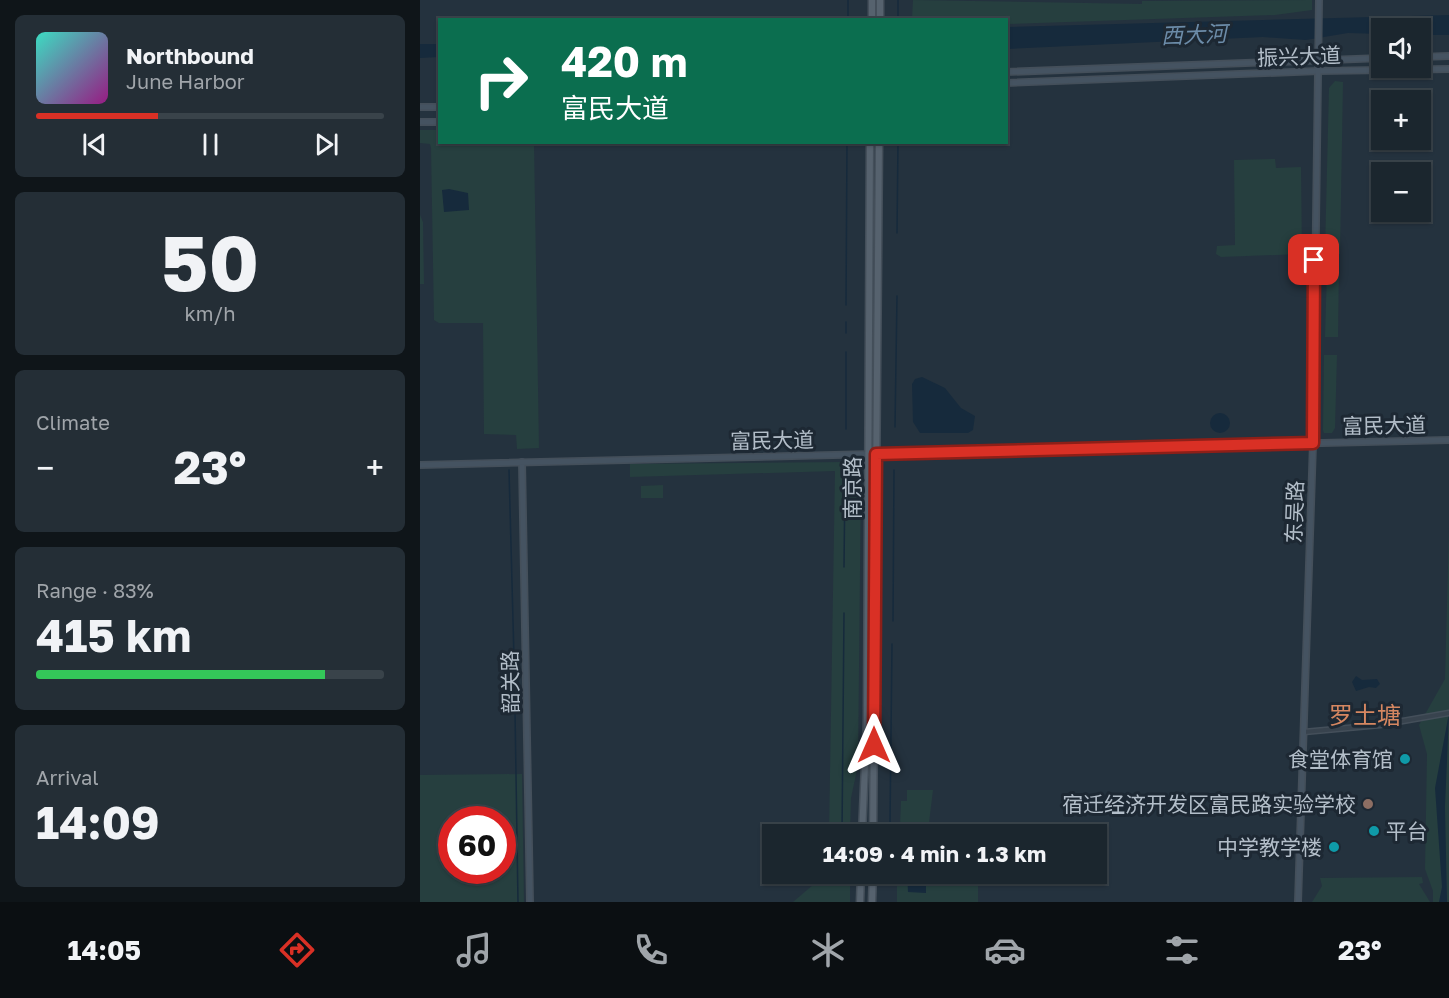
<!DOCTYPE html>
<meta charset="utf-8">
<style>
:root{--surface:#1b262e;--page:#242e36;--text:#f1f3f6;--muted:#a0a5aa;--line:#39434a;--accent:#d93025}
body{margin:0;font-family:"Golos Text","Noto Sans SC",sans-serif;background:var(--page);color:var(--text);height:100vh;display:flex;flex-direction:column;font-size:22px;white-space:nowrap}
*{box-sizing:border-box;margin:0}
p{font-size:20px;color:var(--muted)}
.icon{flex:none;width:33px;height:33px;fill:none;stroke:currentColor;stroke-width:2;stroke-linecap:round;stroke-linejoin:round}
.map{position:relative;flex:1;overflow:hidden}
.sheet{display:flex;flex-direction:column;gap:15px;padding:15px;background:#0f1519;width:420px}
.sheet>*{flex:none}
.top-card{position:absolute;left:18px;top:18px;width:570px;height:126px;border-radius:0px;box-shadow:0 2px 4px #0004,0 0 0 2px var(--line);background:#0b6e4f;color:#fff;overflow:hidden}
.fabs{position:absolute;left:951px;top:18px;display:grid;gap:12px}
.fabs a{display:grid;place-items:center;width:60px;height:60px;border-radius:0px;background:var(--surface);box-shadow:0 2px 4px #0004,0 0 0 2px var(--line);font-size:30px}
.speed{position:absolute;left:18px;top:806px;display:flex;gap:12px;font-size:30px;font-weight:700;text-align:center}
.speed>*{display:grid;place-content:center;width:78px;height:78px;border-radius:50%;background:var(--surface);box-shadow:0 2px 4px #0004,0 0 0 2px var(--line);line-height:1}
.speed .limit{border:9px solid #d22;background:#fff;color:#111}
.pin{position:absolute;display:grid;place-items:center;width:51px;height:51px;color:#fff;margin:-26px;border-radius:12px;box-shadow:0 3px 9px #0006}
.me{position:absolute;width:66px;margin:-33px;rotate:0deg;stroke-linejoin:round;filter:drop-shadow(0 0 4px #0008)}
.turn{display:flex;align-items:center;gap:21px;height:126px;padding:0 24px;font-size:27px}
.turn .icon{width:78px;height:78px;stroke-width:2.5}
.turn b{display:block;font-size:42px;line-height:51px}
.big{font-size:45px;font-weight:700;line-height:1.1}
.sheet .tile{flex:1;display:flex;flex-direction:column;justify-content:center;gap:9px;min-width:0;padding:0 21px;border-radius:9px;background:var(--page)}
.sheet .dial{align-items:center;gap:0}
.dial b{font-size:78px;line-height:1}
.song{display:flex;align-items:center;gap:18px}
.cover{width:72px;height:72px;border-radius:9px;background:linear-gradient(135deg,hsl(170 70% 55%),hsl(310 70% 35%))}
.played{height:6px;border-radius:3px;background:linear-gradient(90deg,var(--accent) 35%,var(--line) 35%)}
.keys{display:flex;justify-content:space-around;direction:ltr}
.heat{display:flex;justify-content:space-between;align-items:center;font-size:33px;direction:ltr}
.charge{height:9px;border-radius:4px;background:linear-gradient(90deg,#34c759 83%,var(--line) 0)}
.trip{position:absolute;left:342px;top:824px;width:345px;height:60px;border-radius:0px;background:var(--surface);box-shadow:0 2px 4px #0004,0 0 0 2px var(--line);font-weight:700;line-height:60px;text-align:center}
.menu{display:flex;height:96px;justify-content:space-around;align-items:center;background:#0b0f12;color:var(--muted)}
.menu .icon{width:42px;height:42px}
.menu .active{color:var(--accent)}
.menu b{font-size:27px;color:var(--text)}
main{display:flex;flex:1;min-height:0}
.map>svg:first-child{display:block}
.green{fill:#263f3f;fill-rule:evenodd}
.water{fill:#162a3c}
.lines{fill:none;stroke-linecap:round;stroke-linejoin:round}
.stream{stroke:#162a3c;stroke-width:1.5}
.street-casing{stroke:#444f5a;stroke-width:7}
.secondary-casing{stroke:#444f5a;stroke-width:8}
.primary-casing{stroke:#444f5a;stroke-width:9}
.street{stroke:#38434e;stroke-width:4}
.secondary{stroke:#455361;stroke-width:5}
.primary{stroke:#56626e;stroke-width:6}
.route-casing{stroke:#8d1f18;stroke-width:15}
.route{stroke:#d93025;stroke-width:10}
.culture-dot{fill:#0f9aa8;stroke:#1d2833;stroke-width:2}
.education-dot{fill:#8d6e63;stroke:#1d2833;stroke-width:2}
.labels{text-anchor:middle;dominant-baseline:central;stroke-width:6;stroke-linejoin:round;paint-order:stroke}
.street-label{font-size:21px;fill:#b3bec9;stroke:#1d2833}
.poi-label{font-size:21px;fill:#b3bec9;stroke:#1d2833;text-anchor:end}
.water-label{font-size:22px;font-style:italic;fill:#6c8ca9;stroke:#1d2833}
.quarter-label{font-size:24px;fill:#d68761;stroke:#1d2833}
</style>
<main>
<section class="sheet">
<div class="tile">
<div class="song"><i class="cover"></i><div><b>Northbound</b><p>June Harbor</p></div></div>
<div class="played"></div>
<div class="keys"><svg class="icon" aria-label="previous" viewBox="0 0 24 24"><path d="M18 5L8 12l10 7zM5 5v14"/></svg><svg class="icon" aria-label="pause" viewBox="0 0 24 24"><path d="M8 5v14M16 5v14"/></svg><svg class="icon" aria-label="next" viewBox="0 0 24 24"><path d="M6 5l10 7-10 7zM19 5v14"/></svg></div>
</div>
<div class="tile dial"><b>50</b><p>km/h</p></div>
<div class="tile"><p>Climate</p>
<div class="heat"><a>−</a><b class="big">23°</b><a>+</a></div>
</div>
<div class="tile"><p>Range · 83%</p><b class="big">415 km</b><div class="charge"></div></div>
<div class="tile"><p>Arrival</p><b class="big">14:09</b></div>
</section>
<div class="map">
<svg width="1029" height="902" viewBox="0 0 1029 902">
<rect width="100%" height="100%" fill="#24323e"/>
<!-- green -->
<g class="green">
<path d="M493 0 722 4V1L892 0V10L855 15 587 24 586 20 492 19Z"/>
<path d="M915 81 923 82 920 254 906 253 905 250 909 88Z"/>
<path d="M0 130H19L20 142 114 143 119 448 97 449 96 435 64 434 63 323H19L14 320 11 148 10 144 0 143Z"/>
<path d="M855 159 856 168 881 167 882 254 801 257 796 254 797 246 815 245 814 160Z"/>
<path d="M0 215 3 222 4 284H0Z"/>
<path d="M919 265 918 337H905L907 269Z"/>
<path d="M904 355H917L915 428 912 433H904L903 430Z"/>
<path d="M426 462 432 463 441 474 438 765 431 798 430 834H409L415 471 210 477V464Z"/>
<path d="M243 485V498H221V486Z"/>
<path d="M1029 528V902H1013V891L1005 869 1007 754 999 725 1025 679Z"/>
<path d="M102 774 104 902H0V775ZM32 819H82V870H32Z"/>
<path d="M487 790H513L508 831 483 830 480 827 481 801H487Z"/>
<path d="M407 873H430V902H373Z"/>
<rect x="477" y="873" width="81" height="29"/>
<path d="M1002 877 1003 883 999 884 1010 902H892L902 886 900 878Z"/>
</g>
<!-- water -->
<g class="water">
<path d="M1029 15V35H1001L1000 28H962L961 34 928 33 886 40 843 37 587 49 586 27Z"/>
<path d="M0 44H19V57L0 58Z"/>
<path d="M29 189 48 193 49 210 24 212 22 190Z"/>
<path d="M502 377 525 388 541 408 555 416 553 430 548 433H500L493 422 492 384 495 379Z"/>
<circle cx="800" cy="423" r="10"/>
<path d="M936 676 942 680 957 679 960 684 956 688 949 687 936 691 932 682Z"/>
<path d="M1029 713 1025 807 1027 902H1019L1022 887 1015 788Z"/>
<path d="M487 873H506V893L488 892Z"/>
</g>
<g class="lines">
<!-- stream -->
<g class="stream">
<path d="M428 20V0"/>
<path d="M478 20V0"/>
<path d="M477 233 478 142"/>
<path d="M426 305 427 142"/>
<path d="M426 322V333"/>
<path d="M475 427 477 296"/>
<path d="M426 429V352"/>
<path d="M89 470 94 658 98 684 95 711 98 902"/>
<path d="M424 567 425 477"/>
<path d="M473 621 474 470"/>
<path d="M470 823 472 644"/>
<path d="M422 834 424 613"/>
</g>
<defs>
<path id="street" d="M884 732 960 725 1029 713"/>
<g id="secondary">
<path d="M1000 57 1029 56"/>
<path d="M586 72 962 58"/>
<path d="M586 83 899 71 1029 69"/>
<path d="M0 107H20"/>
<path d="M0 122H20"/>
<path d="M102 462 110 902"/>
<path d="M0 465 1029 440"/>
<path d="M878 902 893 443 899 0"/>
</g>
<g id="primary">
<path d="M452 20V0"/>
<path d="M460 20V0"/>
<path d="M442 834 447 718 450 142"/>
<path d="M453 834 459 142"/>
<path d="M440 902 441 873"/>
<path d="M452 902 453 873"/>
</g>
</defs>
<!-- street casing -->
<use href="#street" class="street-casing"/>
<!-- secondary casing -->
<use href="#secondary" class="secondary-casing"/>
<!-- primary casing -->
<use href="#primary" class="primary-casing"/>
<!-- street -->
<use href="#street" class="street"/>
<!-- secondary -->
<use href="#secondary" class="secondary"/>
<!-- primary -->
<use href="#primary" class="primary"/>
</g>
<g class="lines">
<defs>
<path id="route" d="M454 745 456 454 893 443 894 260"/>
</defs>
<!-- route casing -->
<use href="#route" class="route-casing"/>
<!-- route -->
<use href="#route" class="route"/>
</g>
<!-- markers -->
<g class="culture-dot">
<circle cx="985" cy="759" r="6"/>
<circle cx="954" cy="831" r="6"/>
<circle cx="914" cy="847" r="6"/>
</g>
<circle class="education-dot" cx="948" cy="804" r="6"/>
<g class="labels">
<!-- street labels -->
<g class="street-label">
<text transform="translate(879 56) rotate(-2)">振兴大道</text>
<text transform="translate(964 425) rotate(-1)">富民大道</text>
<text transform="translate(352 440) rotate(-1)">富民大道</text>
<text transform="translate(432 488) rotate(-90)">南京路</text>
<text transform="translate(874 512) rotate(-88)">东吴路</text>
<text transform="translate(90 682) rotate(-91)">韶关路</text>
</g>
<!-- poi labels -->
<g class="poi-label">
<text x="973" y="759">食堂体育馆</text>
<text x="936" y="804">宿迁经济开发区富民路实验学校</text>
<text x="966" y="831" text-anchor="start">平台</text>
<text x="902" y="847">中学教学楼</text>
</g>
<!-- water labels -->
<g class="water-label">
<text transform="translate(774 34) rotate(-2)">西大河</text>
</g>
<!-- quarter labels -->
<g class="quarter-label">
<text x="945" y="714">罗土塘</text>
</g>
</g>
</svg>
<div class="fabs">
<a><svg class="icon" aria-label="sound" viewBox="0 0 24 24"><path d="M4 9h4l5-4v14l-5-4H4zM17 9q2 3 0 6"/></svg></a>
<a>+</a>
<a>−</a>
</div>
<div class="speed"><div class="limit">60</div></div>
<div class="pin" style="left:894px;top:260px;background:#d93025"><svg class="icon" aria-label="arrive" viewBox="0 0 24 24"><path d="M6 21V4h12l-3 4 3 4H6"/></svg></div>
<svg class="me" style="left:454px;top:745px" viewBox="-20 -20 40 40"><path d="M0-17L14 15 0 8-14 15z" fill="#d93025" stroke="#fff" stroke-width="4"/></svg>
<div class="trip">14:09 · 4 min · 1.3 km</div>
<div class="top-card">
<div class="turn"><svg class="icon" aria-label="right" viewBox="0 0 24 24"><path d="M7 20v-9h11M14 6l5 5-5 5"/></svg><div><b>420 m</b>富民大道</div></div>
</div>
</div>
</main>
<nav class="menu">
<b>14:05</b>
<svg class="icon active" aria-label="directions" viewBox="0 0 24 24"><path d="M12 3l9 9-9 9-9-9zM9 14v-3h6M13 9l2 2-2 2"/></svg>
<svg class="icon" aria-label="music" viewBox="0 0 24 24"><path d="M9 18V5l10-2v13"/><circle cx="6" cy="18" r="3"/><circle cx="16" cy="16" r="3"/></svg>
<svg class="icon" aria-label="phone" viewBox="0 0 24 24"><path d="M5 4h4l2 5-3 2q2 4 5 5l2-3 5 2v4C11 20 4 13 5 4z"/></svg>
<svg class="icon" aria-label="climate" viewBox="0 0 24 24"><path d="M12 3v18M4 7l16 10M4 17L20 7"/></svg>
<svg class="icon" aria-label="car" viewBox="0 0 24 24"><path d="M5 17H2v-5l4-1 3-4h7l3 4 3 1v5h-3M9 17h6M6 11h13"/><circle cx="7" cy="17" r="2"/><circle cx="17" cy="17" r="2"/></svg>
<svg class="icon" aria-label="filters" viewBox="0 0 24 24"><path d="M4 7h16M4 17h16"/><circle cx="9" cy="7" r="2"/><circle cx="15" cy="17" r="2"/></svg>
<b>23°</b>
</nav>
